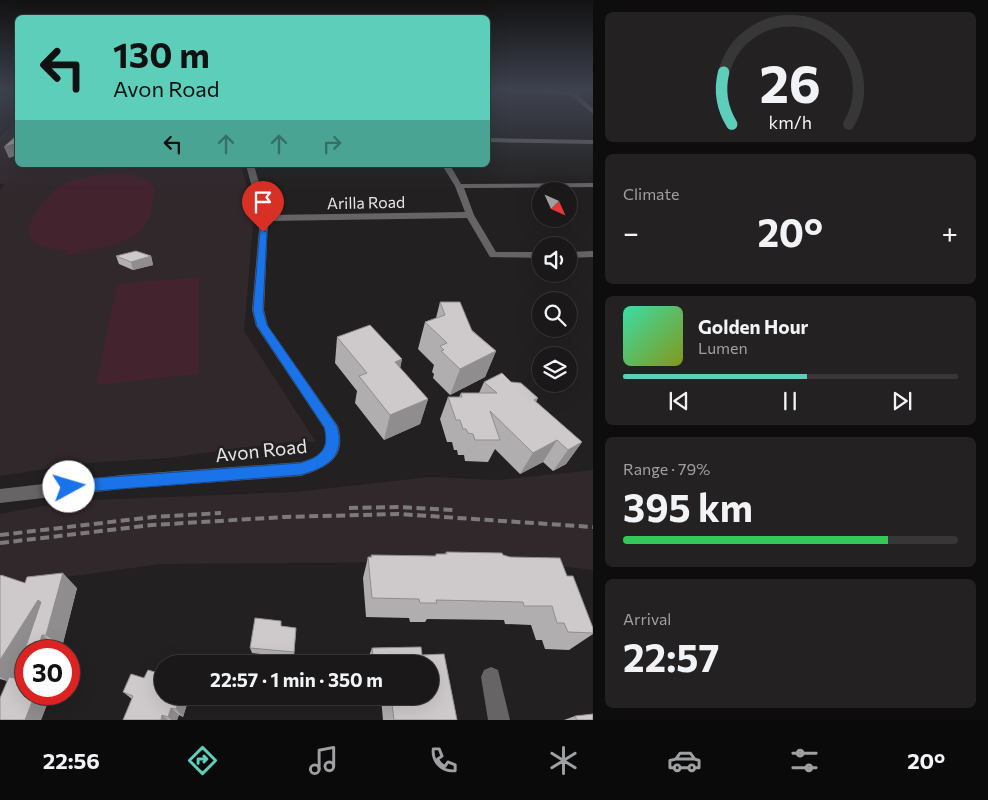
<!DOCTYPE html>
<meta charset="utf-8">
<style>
:root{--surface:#1a1818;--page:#232121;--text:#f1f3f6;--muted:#9fa0a2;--line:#383737;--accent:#5cceba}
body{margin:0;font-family:Commissioner,sans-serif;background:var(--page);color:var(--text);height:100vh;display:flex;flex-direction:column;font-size:19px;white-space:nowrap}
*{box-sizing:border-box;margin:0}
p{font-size:16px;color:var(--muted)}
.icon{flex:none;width:28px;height:28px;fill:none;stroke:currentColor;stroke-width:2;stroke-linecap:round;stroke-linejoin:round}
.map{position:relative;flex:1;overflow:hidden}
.details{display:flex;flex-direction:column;gap:12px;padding:12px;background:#0e0d0d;width:395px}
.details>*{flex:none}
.top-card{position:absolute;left:15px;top:15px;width:475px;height:152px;border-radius:8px;box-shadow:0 5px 20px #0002,0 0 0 1px var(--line);background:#5cceba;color:#111;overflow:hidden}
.needle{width:32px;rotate:135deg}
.tools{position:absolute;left:532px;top:182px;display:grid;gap:10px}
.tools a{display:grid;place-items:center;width:45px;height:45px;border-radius:50%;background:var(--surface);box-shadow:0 5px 20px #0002,0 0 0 1px var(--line);font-size:25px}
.speed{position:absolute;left:15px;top:640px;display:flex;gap:10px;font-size:25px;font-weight:700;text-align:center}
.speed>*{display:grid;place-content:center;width:65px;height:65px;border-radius:50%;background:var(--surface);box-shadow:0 5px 20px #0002,0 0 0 1px var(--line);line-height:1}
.speed .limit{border:8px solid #d22;background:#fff;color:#111}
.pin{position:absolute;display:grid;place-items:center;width:42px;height:42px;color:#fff;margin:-51px -21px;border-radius:50% 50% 50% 0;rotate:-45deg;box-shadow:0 0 5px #0007}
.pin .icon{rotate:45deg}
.me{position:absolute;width:55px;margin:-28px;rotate:84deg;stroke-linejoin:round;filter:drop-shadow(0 0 4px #0008)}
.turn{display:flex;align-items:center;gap:18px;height:105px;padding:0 15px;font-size:22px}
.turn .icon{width:65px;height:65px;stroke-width:2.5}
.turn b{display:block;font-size:35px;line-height:42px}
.lanes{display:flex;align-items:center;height:48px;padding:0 15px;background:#0003;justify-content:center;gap:25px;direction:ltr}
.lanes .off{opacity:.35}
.big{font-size:38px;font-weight:700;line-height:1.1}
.details .tile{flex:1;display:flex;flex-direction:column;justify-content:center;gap:8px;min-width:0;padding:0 18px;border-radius:8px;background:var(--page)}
.details .dial{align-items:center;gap:0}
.dial svg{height:130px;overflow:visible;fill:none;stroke:var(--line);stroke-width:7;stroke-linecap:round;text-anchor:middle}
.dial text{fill:var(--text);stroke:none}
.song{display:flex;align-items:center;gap:15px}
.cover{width:60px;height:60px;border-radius:8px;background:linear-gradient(135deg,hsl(160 70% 55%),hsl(70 70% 35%))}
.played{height:5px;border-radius:2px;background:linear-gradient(90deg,var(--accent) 55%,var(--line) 55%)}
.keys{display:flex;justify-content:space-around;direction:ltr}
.heat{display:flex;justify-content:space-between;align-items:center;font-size:28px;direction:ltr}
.charge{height:8px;border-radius:4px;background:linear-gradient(90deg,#34c759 79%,var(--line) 0)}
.trip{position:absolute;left:154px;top:655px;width:285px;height:50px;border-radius:25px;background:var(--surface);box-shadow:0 5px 20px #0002,0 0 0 1px var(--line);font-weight:700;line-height:50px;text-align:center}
.tabs{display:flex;height:80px;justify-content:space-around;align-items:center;background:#0a0a0a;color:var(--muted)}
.tabs .icon{width:35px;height:35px}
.tabs .selected{color:var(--accent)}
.tabs b{font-size:22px;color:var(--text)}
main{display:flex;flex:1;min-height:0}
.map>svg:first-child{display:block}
.built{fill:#31282b}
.green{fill:#43232d}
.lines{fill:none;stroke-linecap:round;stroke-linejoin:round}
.minor{fill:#676465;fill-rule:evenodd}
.rail{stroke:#7c7a7a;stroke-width:4;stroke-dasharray:9 4.5;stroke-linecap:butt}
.wall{fill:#b1aeaf}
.shaded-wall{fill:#908d8e}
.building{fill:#cecacb;stroke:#908d8e}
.route{fill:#1a73e8;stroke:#114b97}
.labels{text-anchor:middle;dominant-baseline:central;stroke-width:5;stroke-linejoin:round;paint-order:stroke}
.far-street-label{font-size:16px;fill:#e8e6e6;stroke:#222020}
.street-label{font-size:19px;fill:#e8e6e6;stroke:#222020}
</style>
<main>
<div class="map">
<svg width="593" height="720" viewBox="0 0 593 720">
<rect width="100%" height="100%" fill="#222020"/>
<!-- built -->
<g class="built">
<path d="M17 121 18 165H241L254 213 244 331 316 442H289L167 458 84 463 0 476V190L5 184H0V137Z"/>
<path d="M593 470V570L516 561 161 564 0 586V514L69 501 294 492 430 477 499 480Z"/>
</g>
<!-- green -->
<g class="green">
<path d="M105 174C121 173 148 171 155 191 153 200 152 213 147 222 135 246 98 247 76 252L115 250 64 255 68 251C52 250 25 247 29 225 52 186 59 180 105 174Z"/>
<path d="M199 277V374L96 385 117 284Z"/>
</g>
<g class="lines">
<!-- minor -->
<g class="minor">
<path d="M512 91H574L593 109V114L571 95Z"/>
<path d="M488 138 593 140V144L488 142Z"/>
<path d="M246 165H254L268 215 465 212 455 186 442 165H450L461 184 593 183V187L464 188 474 215 496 252H541V258L490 257 467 218 268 221 264 310 268 326 338 426C347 458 328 467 301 476L122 489 0 503V489L122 475 301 462C320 457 330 448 324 428L256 326 252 310 260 218Z"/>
<path d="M593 251V257L569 258V252Z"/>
<path d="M491 667 498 670 510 720H488L481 677 484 670Z"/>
</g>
<!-- rail -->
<g class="rail">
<path d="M349 508 398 507 454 510"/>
<path d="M0 535 153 517 221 513"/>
<path d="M0 543 152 525 284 517 399 514 593 527"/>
</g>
</g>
<!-- wall -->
<g class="wall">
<path d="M116 256H151L153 265 133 270 119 264Z"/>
<path d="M440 302 496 351 485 377 450 395 433 378 434 374 432 372 434 365 418 349 425 322 436 318Z"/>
<path d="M337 337 402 359 400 368 428 399 420 424 384 440 355 403 357 391 335 363Z"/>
<path d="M484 382H511L538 398 536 402 582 442 566 464 553 471 543 462 520 474 495 449 488 462 465 461 464 455H458L457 450H454L452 442H447L440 419 448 397H459L461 393H479Z"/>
<path d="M446 552 503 555 567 576 593 628V634L569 650 545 649 542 640H536L531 625 505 624 504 620 427 619 425 622H410L409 618 366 617 363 578 368 557H371V555L435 556 436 554H445Z"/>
<path d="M0 576 25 583 77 588 62 647H58L57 651H26V660L16 678 26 694H51L41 720H0L7 681 0 679Z"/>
<path d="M282 626 296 628 294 658 252 653 250 648Z"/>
<path d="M421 647 422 655 444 654 457 720H383L381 698H369V696H430V664H366L372 648Z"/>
<path d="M123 692 162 696H188L189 698 183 717 179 715 177 720H123L132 699Z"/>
<path d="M575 716 593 720H564Z"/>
</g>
<!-- shaded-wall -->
<g class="shaded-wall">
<path d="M18 143V155L9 158 4 147Z"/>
<path d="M151 256 153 265 133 270 131 262Z"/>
<path d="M496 351 485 377 450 395 460 369Z"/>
<path d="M402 359 396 386 395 362Z"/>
<path d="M428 399 420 424 384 440 390 415Z"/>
<path d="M557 440 543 462 520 474 533 453Z"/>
<path d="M582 442 566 464 553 471 568 450Z"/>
<path d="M63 573 77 588 62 647 46 635 50 620 25 649 28 651H26V660L12 684 0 677V660L38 600 52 613Z"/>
<path d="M42 635 58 647 57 651H42L38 648Z"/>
<path d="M35 694H51L41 720H25Z"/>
<path d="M180 696H188L189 698 183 717 176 709Z"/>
<path d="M171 708 179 715 177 720H171L168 717Z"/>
<path d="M162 715 168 720H161Z"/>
</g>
<!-- building -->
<g class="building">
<path d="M18 134V143L4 147Z"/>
<path d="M136 251 151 256 131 262 116 256Z"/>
<path d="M440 302H460L472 331 496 351 460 369 441 351 444 350 440 346 447 343 425 322 445 315Z"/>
<path d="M370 325 402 359 395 362 428 399 390 415 359 376 367 373 337 337Z"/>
<path d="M502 373 511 382 521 383 538 398 534 400 582 442 568 450 557 440 533 453 490 411 500 440H475L473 434 468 433 466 429H463L460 420H456L448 397H462L461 393H497L484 382Z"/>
<path d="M446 552 502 553 503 555 510 557 560 558 567 576H573L593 628V633L568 632 564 623H557L552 606H524L523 602 436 600 437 603H420L419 599 372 598 368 557H372L371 555 436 556V554H447Z"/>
<path d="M63 573 46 635H42L38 648 25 649 41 602 38 600 0 660V576L1 575 25 583 27 577Z"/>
<path d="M255 618 281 621V626L296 628 294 652 250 648Z"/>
<path d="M421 647 422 655 444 654 457 720H394L391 696H430V664H374L372 648Z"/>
<path d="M148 670 162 674V696H180L176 709 171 708 168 717 162 715 161 720H123L133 696 123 692 131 674 144 678Z"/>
<path d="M9 677 26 680V694H35L25 720H0V698Z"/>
<path d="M593 714V720H577L575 716Z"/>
</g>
<!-- sky -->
<linearGradient id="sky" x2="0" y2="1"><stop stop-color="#131212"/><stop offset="0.47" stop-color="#3e424e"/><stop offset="1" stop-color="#3e424e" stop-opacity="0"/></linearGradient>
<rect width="593" height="192" fill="url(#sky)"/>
<!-- route -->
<path class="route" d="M260 230 267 232 263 310 267 325 337 426C346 457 327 468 300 475L69 493 64 491 62 487 64 482 69 480 300 463C321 457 330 449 324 427L257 326 253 310Z"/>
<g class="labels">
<!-- far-street labels -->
<g class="far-street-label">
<text transform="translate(366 202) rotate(-1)">Arilla Road</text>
</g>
<!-- street labels -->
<g class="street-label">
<text transform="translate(261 450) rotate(-6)">Avon Road</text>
</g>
</g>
</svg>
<div class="tools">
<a><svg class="needle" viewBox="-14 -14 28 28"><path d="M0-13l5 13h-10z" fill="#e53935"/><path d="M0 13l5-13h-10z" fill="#9fa0a2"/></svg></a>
<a><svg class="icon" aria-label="sound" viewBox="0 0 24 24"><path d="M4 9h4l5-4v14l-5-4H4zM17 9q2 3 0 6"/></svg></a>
<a><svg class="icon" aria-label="search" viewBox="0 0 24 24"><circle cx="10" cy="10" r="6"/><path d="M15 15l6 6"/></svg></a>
<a><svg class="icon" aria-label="layers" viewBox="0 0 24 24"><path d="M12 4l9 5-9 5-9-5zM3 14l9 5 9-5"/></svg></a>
</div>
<div class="speed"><div class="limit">30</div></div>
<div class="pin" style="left:263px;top:232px;background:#d93025"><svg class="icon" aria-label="arrive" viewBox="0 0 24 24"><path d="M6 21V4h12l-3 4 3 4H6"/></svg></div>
<svg class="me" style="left:69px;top:487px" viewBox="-20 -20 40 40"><circle r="19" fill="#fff"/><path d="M0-13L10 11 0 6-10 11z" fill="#1a73e8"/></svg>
<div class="trip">22:57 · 1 min · 350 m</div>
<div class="top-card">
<div class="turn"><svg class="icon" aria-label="left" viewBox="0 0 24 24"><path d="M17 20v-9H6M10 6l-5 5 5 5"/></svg><div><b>130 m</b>Avon Road</div></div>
<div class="lanes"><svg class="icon" aria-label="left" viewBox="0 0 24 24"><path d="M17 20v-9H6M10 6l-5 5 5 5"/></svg><svg class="icon off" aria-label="ahead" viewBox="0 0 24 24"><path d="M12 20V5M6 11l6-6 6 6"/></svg><svg class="icon off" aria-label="ahead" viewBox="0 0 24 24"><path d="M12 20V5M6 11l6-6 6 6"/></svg><svg class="icon off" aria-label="right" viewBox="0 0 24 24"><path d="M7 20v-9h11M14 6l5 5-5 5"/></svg></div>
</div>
</div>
<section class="details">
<div class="tile dial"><svg viewBox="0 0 100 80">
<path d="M14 69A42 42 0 1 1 86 69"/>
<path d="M14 69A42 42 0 0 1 9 37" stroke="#5cceba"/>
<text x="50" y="56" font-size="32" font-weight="700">26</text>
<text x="50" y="72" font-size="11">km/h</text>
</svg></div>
<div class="tile"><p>Climate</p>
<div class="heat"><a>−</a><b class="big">20°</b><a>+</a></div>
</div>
<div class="tile">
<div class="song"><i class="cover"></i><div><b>Golden Hour</b><p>Lumen</p></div></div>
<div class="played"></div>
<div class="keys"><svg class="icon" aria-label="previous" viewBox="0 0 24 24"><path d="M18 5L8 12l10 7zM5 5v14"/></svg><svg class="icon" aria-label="pause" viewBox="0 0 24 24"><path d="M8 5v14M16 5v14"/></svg><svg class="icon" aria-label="next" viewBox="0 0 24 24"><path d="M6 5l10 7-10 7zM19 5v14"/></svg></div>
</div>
<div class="tile"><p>Range · 79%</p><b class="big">395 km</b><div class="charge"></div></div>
<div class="tile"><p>Arrival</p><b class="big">22:57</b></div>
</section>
</main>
<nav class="tabs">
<b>22:56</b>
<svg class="icon selected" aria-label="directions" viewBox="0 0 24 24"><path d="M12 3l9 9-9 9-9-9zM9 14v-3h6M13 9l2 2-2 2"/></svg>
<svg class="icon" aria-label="music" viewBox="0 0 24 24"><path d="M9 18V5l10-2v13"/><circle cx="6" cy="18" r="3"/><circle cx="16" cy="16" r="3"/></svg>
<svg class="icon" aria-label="phone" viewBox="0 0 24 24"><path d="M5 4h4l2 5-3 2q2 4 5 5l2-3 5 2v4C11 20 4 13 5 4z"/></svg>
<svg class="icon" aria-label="climate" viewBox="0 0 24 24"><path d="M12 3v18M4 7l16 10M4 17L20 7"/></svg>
<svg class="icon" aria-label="car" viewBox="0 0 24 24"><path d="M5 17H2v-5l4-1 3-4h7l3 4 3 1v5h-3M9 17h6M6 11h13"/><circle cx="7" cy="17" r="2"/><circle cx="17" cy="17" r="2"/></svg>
<svg class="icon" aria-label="filters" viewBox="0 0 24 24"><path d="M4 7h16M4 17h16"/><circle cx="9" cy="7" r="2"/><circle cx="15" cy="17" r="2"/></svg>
<b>20°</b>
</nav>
